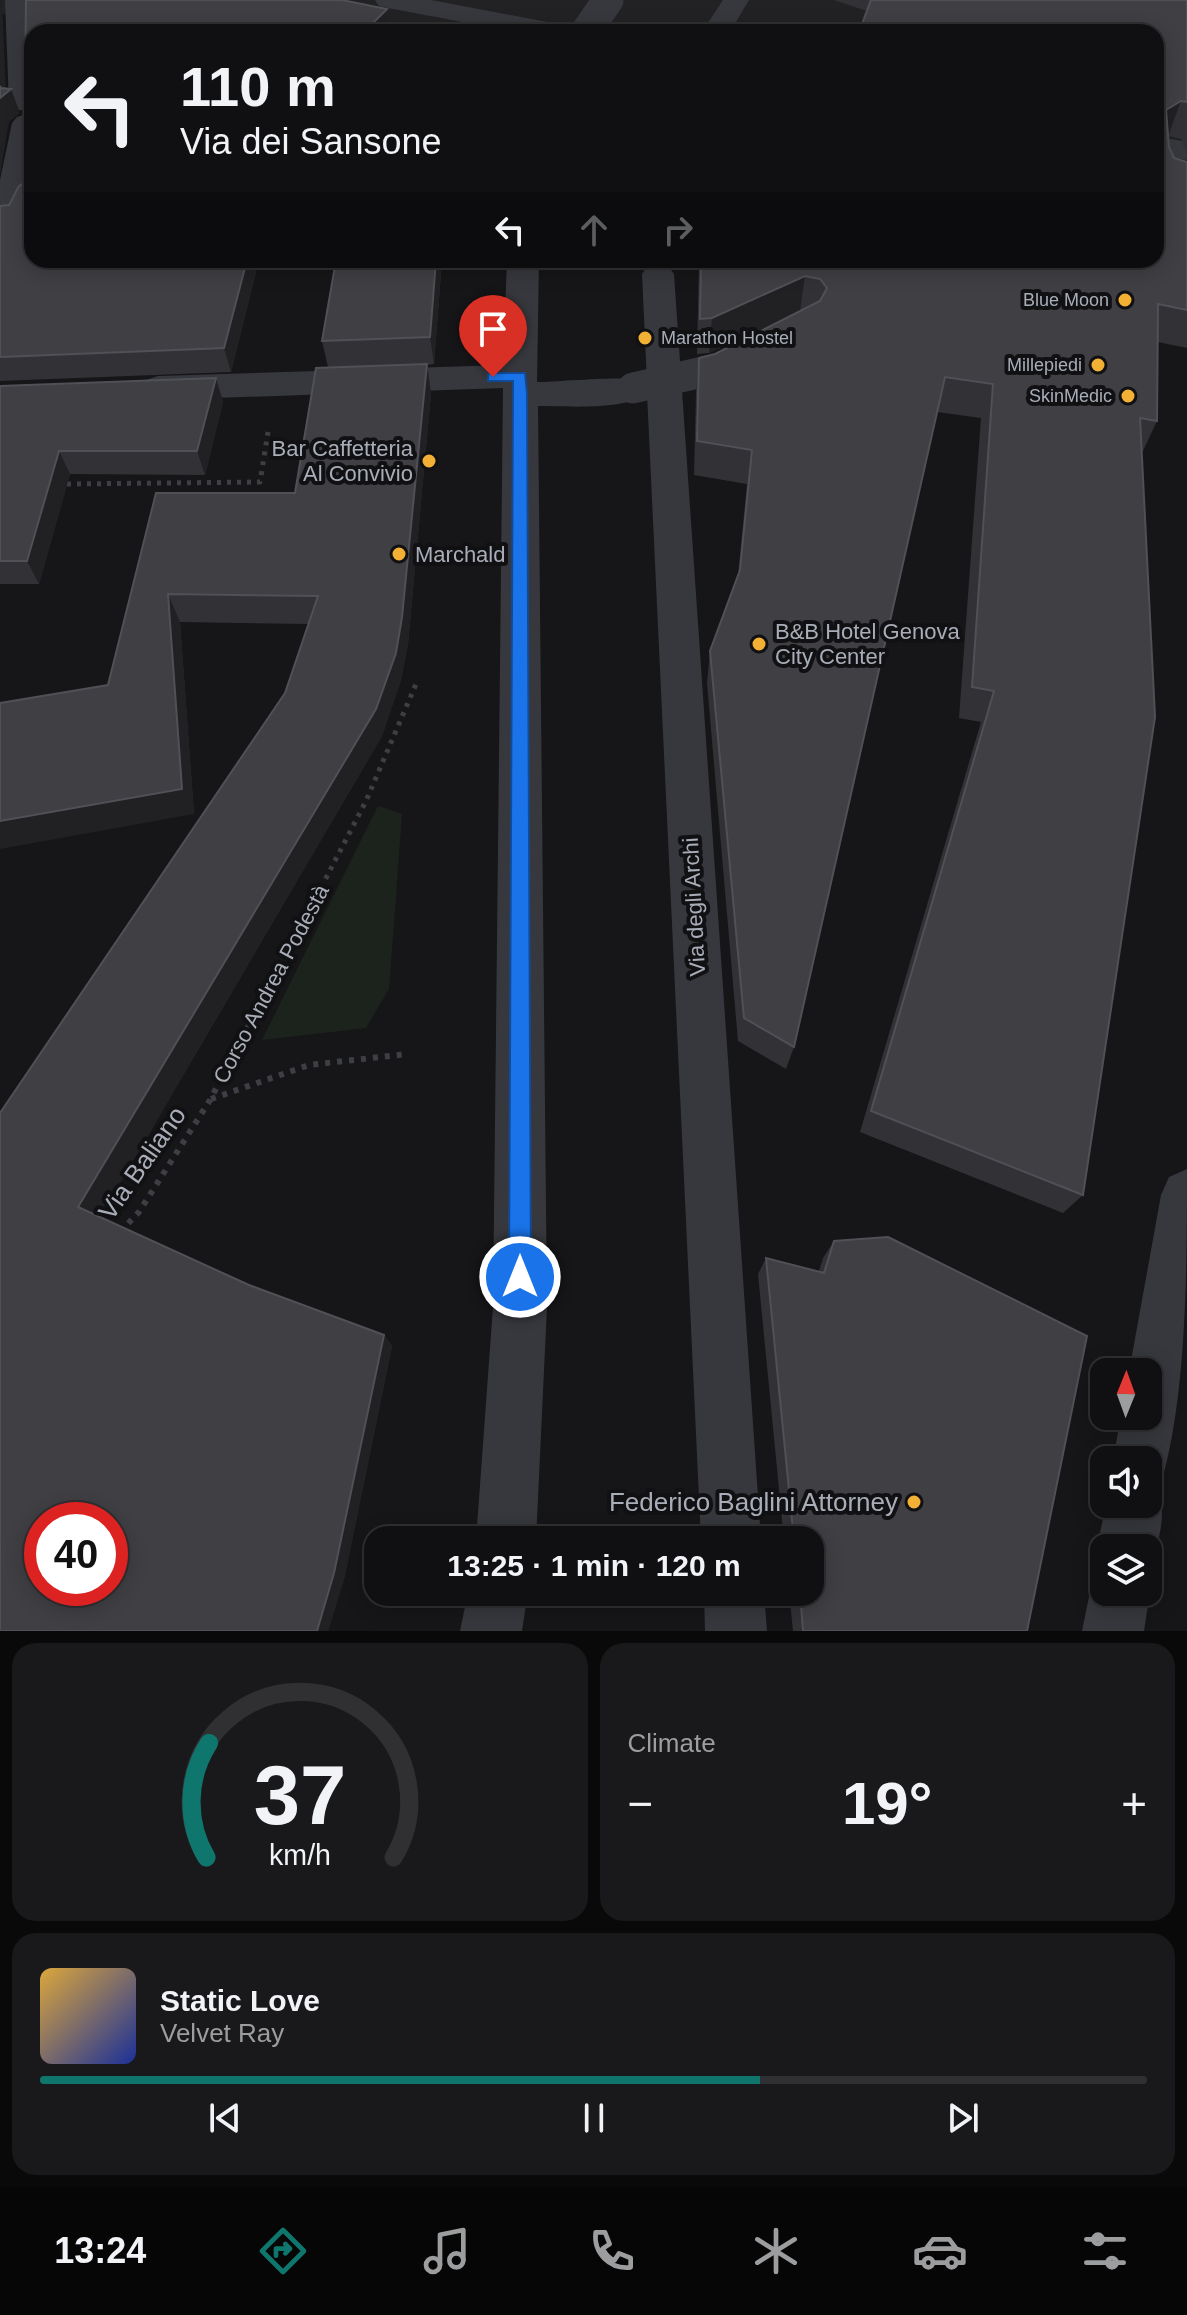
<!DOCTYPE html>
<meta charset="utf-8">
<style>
:root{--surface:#101012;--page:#19191b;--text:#f1f3f6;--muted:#9c9d9f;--line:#303032;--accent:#0f766e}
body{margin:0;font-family:Arial,sans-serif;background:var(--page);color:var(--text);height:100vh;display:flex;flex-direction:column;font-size:30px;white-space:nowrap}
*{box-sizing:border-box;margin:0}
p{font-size:26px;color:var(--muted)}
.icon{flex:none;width:44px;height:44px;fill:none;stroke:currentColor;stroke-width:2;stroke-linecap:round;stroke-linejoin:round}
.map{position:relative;height:1631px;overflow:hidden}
.panel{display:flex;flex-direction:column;gap:12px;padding:12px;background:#09090a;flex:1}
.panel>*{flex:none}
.hud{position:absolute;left:24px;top:24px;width:1140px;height:244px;border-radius:24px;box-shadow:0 4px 20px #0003,0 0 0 2px var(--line);background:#101012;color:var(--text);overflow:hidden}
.needle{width:52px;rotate:1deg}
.tools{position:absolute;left:1090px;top:1358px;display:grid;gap:16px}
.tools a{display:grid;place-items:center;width:72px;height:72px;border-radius:16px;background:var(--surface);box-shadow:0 4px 20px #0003,0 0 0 2px var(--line);font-size:40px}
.speed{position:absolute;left:24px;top:1502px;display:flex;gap:16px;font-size:40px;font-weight:700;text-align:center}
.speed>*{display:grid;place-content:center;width:104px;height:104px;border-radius:50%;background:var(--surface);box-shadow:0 4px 20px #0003,0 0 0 2px var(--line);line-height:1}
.speed .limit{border:12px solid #d22;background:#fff;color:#111}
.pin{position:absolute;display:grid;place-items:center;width:68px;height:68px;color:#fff;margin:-82px -34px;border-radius:50% 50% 50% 0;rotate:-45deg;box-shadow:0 0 8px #0007}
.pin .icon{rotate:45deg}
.me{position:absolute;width:88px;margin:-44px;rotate:0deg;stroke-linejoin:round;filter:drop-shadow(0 0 6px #0008)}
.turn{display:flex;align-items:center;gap:28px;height:168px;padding:0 24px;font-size:36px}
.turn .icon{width:104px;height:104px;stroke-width:2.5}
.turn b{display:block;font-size:56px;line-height:68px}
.lanes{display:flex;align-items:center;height:76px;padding:0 24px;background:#0003;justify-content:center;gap:40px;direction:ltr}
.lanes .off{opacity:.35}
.big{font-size:60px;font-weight:800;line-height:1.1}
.panel .widget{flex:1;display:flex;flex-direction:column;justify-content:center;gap:12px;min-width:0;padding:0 28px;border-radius:24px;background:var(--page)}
.panel .dial{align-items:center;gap:0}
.dial svg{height:208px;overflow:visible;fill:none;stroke:var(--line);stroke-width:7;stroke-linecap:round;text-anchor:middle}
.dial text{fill:var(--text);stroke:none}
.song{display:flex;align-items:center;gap:24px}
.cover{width:96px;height:96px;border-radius:12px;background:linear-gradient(135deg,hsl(40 70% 55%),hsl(230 70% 35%))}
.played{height:8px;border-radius:4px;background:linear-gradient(90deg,var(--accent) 65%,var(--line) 65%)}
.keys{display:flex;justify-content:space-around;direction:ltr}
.heat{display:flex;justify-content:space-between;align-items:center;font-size:44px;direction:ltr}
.panel .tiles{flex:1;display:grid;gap:12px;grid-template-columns:1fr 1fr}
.widget:last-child{grid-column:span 2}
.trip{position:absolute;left:364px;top:1526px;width:460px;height:80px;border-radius:24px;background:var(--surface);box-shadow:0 4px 20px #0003,0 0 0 2px var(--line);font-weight:800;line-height:80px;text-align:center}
.tabs{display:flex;height:128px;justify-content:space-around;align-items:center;background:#060607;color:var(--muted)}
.tabs .icon{width:56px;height:56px}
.tabs .selected{color:var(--accent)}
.tabs b{font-size:36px;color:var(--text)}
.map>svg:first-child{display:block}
.built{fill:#222225}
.green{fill:#1c231d}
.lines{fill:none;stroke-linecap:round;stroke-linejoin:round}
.path-far1{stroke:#3d3f44;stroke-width:5;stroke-dasharray:4 6;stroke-linecap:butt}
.path{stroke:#3d3f44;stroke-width:6;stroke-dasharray:5 7;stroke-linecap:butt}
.minor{fill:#37383d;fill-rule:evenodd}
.minor-bridge{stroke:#37383d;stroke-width:31}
.wall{fill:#323236}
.shaded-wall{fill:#212124}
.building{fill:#3f3f44;stroke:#4f5156;stroke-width:2;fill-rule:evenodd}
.route{fill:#1a73e8;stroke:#114b97;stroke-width:2}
.poi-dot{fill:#f2b134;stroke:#111113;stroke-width:3}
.labels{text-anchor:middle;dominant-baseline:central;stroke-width:8;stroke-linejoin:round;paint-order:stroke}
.far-poi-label{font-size:18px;fill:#a8adb8;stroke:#111113;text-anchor:end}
.poi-label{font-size:22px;fill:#a8adb8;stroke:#111113;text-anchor:start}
.street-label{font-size:22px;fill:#a8adb8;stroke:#111113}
.near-street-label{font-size:26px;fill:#a8adb8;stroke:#111113}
.near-poi-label{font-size:26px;fill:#a8adb8;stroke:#111113;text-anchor:end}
</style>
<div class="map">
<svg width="1187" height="1631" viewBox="0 0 1187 1631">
<rect width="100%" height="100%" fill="#161618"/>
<!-- built -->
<path class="built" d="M0 0H1187V294L1156 260V32H80L0 13Z"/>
<!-- green -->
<path class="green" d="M378 806 402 814 389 989 366 1028 262 1040Z"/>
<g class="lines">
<!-- path-far1 -->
<g class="path-far1">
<path d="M67 484 260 482 268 432"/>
<path d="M298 932 366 801 416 684"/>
</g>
<!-- path -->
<g class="path">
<path d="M211 1099 309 1065 407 1054"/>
<path d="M120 1232 139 1212 210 1100 299 930"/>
</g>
<!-- minor -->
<g class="minor">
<path d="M5 0H31L32 110H13L9 104Z"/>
<path d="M375 0H431L558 24 568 26 572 32H515L388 8 379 6Z"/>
<path d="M723 0H749L730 32H702Z"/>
<path d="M27 114 32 115C32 148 38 197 18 226L0 230V180L12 123 17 117Z"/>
<path d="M1156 136 1187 142V160L1156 154Z"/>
<path d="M507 260H539L537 382C559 382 635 374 647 382L642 274 647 267 658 264 669 267 674 274 761 1540H701L647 393C627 411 565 406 538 406L547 1307 536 1540H476L493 1307 503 388 158 400 146 396 141 388 146 380 158 376 503 365Z"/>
<path d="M1187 1169C1187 1264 1187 1392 1162 1480L1156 1483C1168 1512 1160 1541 1148 1569V1548H1104V1564L1097 1548 1106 1504H1148V1460H1113L1121 1416H1148V1372H1129L1161 1195 1169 1177Z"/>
<path d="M1104 1568V1592H1148V1587L1150 1592 1144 1631H1082L1090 1592 1099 1571Z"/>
<path d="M468 1592H528L522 1631H460Z"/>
<path d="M704 1592H764L767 1631H705Z"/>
</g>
<!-- minor-bridge -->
<g class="minor-bridge">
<path d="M586 32 608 0"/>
<path d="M633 388 707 371"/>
</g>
</g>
<!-- wall -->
<g class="wall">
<path d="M26 0H342L387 9 390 32H32V260H259L231 372 0 381V206L9 205 19 186 30 179 24 166Z"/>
<path d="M834 0H1187V155L1181 139 1168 136 1169 147 1174 158 1187 162V348L1158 342 1157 421 1142 453 1083 1195 1063 1213 860 1132 981 722 959 718 981 418 937 412 794 1047 786 1069 738 1041 707 683 710 651 738 575 747 484 694 475 696 392 699 358 715 354 794 314 709 353 697 354 699 260H1156L867 11Z"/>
<path d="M336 260H442L434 364 427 365 431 394 408 644 401 680 382 736 100 1217 249 1285 384 1335 392 1346 345 1575 328 1631H0V1113L285 693 309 624 180 622 194 814 108 685 156 493H295L328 367 322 341Z"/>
<path d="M216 378 223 402 205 475 70 474 39 584H0V386Z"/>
<path d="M834 1241 1027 1631H793L789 1592H810V1540H784L758 1274 766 1258 819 1271 823 1258Z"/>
</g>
<!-- shaded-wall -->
<g class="shaded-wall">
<path d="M0 0H3H2L6 93 11 89 20 113 9 122 0 175Z"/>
<path d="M387 9 390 32H364Z"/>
<path d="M1181 101 1168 136 1166 110Z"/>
<path d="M247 260H259L231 372 224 348Z"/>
<path d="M436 260H442L434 364 430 337Z"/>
<path d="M805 276 800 311 709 353 712 318Z"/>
<path d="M427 364 431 394 408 644 401 680 382 736 97 1222 78 1207Z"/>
<path d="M216 378 223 402 205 475 197 451Z"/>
<path d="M59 451 70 474 39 584 27 561Z"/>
<path d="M168 594 180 622 194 814 0 849V821L182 789Z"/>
<path d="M384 1335 392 1346 345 1575 328 1631H317Z"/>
</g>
<!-- building -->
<g class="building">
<path d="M26 0H342L387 9 364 32H32V165L24 166Z"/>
<path d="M871 0H1187V102L1181 101 1166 110 1169 147 1174 158 1187 162V310L1158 304 1157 421 1140 418 1155 717 1083 1195 871 1111 994 691 972 687 993 384 945 377 794 1047 744 1018 710 651 740 570 752 450 697 441 699 358 715 354 820 301 827 288 820 279 805 276 712 318 700 319 701 260H1156V32H859Z"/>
<path d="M0 86 1 88 11 89 0 98Z"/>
<path d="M32 178V260H247L224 348 0 357V206L9 205 19 186Z"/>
<path d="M336 260H436L430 337 322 341Z"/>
<path d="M427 364 402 617 396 653 376 709 78 1207 249 1285 384 1335 334 1573 317 1631H0V1113L285 693 318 596 168 594 182 789 0 821V703L108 685 156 493H295L316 368ZM42 1520H110V1588H42Z"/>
<path d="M216 378 197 451H59L27 561H0V386Z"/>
<path d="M888 1237 1087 1336 1027 1631H803L800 1592H810V1540H794L766 1258 824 1273 834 1241Z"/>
</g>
<!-- route -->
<path class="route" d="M493 373H525L527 394 531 1277 528 1285 520 1288 512 1285 509 1277 513 381H488V374Z"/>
<!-- markers -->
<g class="poi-dot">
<circle cx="1125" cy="300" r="8"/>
<circle cx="645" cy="338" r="8"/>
<circle cx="1098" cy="365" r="8"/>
<circle cx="1128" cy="396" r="8"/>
<circle cx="429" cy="461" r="8"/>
<circle cx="399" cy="554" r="8"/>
<circle cx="759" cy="644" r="8"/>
<circle cx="914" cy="1502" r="8"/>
</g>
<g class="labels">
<!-- far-poi labels -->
<g class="far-poi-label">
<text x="1109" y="300">Blue Moon</text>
<text x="661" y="338" text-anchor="start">Marathon Hostel</text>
<text x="1082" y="365">Millepiedi</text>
<text x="1112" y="396">SkinMedic</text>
</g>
<!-- poi labels -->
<g class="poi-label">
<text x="413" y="448" text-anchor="end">Bar Caffetteria<tspan x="413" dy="25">Al Convivio</tspan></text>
<text x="415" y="554">Marchald</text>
<text x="775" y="631">B&amp;B Hotel Genova<tspan x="775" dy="25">City Center</tspan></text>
</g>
<!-- street labels -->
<g class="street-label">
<text transform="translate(694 907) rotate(-93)">Via degli Archi</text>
<text transform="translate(271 984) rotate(-62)">Corso Andrea Podestà</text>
</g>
<!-- near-street labels -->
<g class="near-street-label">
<text transform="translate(142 1163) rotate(-55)">Via Baliano</text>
</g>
<!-- near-poi labels -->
<g class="near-poi-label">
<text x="898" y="1502">Federico Baglini Attorney</text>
</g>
</g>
</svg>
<div class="tools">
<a><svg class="needle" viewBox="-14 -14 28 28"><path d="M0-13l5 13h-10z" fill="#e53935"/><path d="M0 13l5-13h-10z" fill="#9c9d9f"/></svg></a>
<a><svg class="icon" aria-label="sound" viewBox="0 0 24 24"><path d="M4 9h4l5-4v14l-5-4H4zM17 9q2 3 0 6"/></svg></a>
<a><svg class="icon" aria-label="layers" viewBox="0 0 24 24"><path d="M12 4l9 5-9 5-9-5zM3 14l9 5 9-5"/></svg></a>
</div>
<div class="speed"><div class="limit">40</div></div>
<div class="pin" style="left:493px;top:377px;background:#d93025"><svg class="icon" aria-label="arrive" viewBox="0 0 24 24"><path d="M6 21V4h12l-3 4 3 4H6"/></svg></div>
<svg class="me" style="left:520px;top:1277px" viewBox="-20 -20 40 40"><circle r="17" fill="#1a73e8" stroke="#fff" stroke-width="3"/><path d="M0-11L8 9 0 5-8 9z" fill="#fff"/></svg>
<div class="trip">13:25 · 1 min · 120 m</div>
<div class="hud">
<div class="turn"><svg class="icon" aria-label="left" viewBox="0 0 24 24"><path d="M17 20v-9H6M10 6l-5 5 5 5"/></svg><div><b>110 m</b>Via dei Sansone</div></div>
<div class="lanes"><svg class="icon" aria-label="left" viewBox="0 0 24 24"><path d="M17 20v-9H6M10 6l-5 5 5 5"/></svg><svg class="icon off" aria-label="ahead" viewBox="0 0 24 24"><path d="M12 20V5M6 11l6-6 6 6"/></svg><svg class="icon off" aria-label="right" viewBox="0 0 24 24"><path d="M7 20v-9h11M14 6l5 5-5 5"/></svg></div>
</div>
</div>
<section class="panel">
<div class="tiles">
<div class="widget dial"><svg viewBox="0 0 100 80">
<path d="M14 69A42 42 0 1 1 86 69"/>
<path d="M14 69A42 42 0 0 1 15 25" stroke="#0f766e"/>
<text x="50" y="56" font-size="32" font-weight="700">37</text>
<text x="50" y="72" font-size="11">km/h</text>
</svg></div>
<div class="widget"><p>Climate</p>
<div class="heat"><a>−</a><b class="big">19°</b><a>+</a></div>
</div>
<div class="widget">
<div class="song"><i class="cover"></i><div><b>Static Love</b><p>Velvet Ray</p></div></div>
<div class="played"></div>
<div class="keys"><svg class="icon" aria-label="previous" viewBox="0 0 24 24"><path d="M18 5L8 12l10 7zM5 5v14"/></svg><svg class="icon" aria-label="pause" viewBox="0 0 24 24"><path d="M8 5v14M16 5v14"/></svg><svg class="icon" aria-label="next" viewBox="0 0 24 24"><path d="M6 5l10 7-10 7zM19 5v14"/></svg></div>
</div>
</div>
</section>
<nav class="tabs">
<b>13:24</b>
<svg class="icon selected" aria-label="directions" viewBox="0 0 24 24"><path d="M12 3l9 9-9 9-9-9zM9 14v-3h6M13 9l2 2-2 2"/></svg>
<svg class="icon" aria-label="music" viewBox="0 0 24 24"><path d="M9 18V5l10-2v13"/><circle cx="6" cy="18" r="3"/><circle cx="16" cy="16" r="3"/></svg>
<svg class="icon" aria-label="phone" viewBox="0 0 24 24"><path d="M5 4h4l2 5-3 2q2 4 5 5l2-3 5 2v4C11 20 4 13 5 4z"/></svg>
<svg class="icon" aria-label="climate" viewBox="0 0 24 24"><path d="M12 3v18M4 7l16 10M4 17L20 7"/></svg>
<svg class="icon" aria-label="car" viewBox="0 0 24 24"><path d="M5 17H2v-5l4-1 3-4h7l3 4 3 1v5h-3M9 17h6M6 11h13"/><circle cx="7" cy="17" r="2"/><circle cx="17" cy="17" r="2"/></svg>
<svg class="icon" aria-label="filters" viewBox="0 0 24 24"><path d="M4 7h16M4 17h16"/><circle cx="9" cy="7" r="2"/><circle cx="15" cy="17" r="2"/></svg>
</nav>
